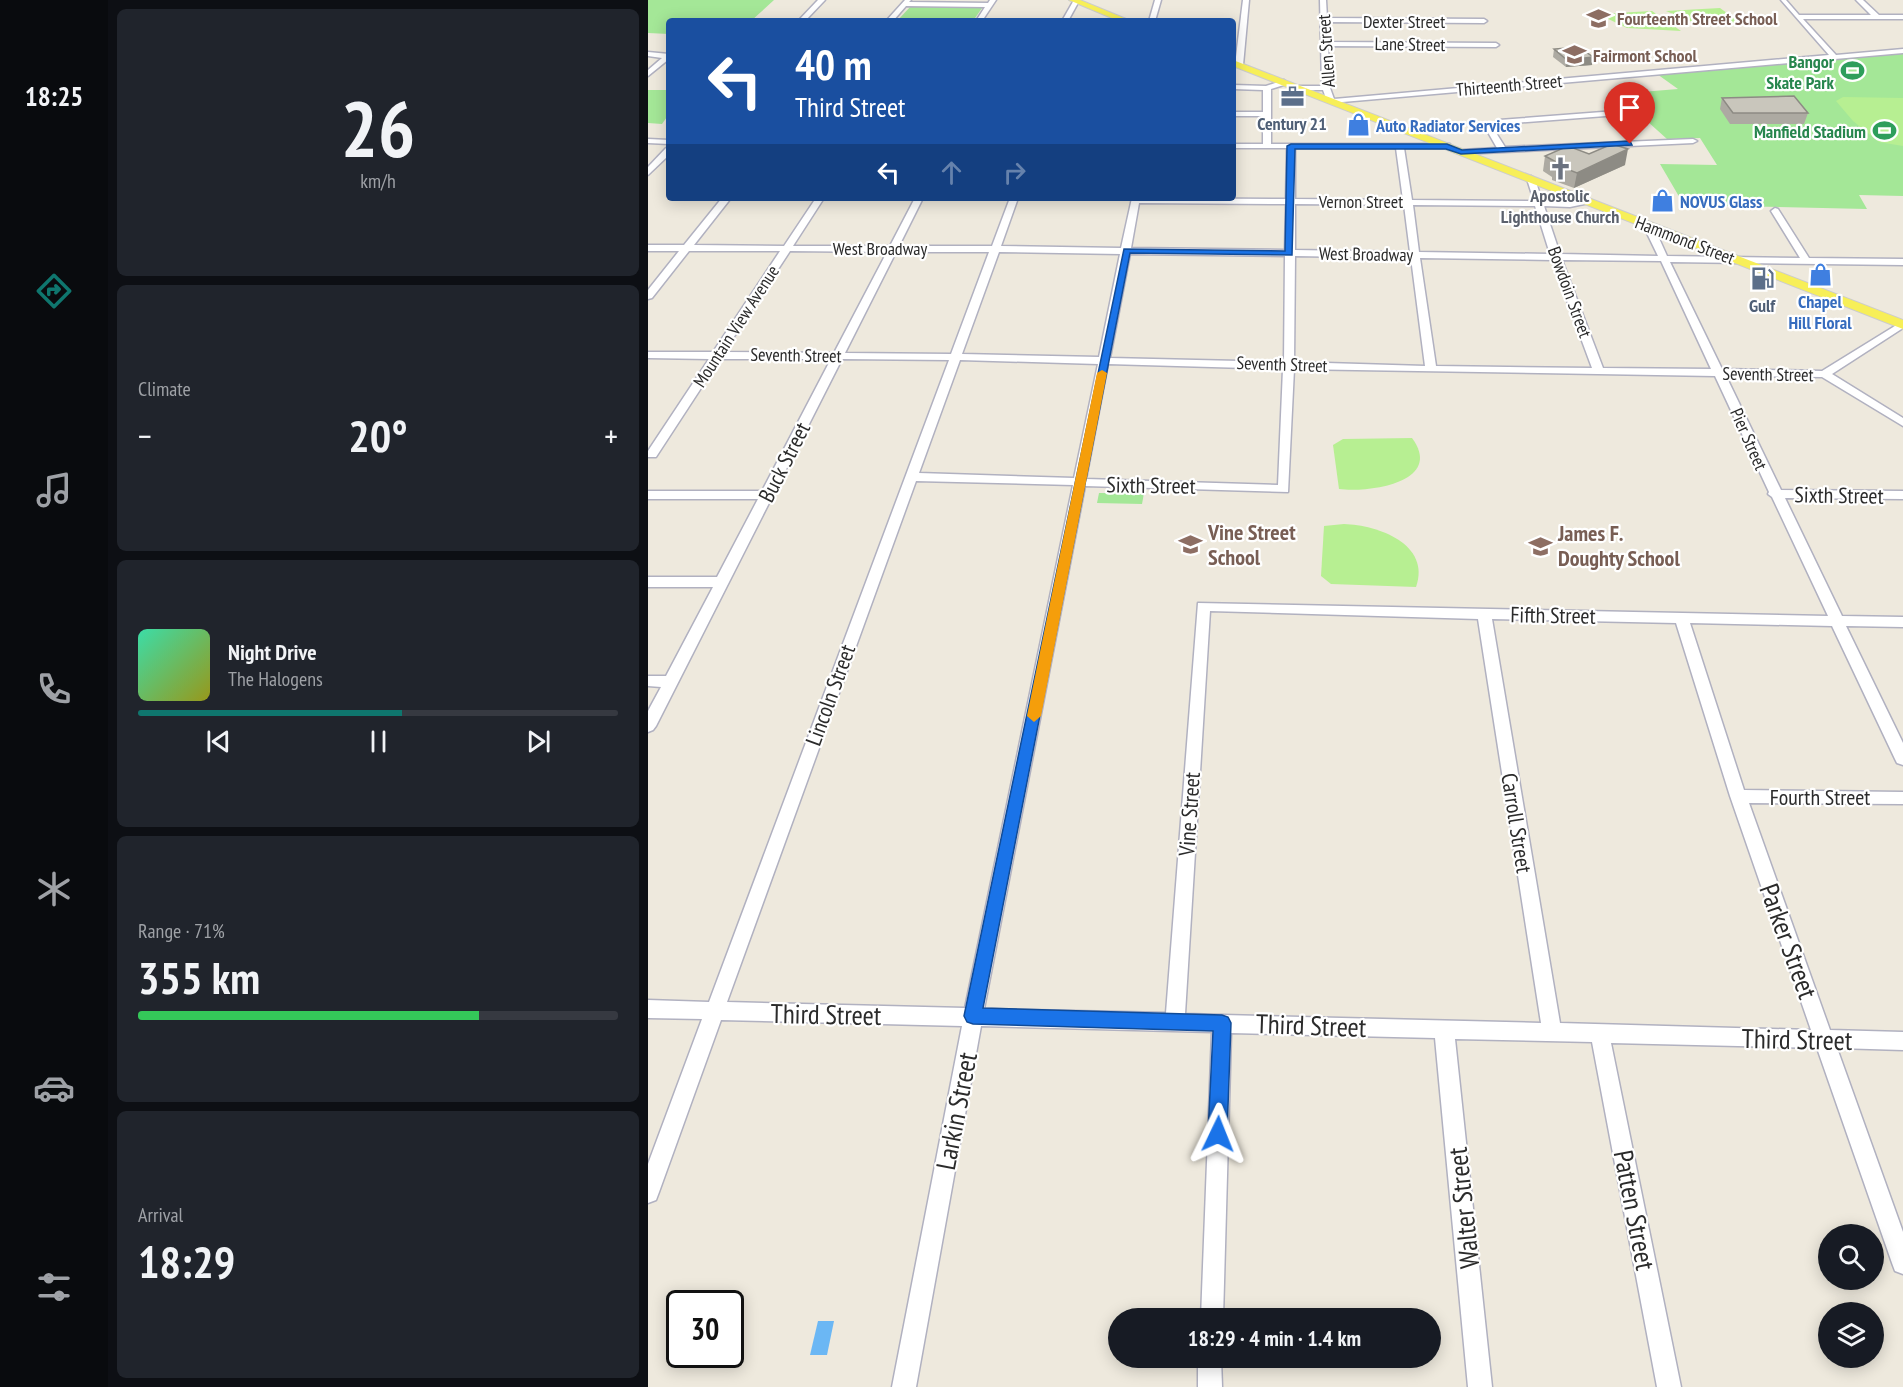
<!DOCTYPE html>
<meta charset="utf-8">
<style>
:root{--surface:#171b24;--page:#20242c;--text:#f1f3f6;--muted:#9ea1a6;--line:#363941;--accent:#0f766e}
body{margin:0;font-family:"PT Sans Narrow",sans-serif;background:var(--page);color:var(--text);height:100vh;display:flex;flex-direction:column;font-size:22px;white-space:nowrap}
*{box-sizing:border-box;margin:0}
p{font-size:20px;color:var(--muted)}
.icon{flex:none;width:33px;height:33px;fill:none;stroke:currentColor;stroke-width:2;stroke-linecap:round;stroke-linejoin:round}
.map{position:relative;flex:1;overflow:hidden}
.sheet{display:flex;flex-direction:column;gap:9px;padding:9px;background:#0d0f14;width:540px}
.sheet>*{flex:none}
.guide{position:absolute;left:18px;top:18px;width:570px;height:183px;border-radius:6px;box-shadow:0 3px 15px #0003;background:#1a4fa0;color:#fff;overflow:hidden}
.tools{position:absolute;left:1170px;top:1224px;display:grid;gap:12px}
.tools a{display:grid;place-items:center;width:66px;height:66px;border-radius:50%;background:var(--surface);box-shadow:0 3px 15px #0003;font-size:30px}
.speed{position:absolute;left:18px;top:1290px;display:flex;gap:12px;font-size:30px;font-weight:700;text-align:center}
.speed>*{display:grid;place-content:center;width:78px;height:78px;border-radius:50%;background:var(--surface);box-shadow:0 3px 15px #0003;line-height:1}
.speed .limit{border:3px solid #111;border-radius:9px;background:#fff;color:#111}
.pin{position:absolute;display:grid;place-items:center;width:51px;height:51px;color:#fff;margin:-62px -26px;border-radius:50% 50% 50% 0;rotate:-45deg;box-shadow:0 0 6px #0007}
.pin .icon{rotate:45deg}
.me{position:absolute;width:66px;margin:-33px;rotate:2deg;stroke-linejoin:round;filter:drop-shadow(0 0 4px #0008)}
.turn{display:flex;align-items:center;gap:21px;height:126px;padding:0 30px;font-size:27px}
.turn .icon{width:78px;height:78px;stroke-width:2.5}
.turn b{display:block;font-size:42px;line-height:51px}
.lanes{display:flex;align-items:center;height:57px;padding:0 30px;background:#0003;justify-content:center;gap:30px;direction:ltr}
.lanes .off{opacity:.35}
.big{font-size:45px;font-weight:700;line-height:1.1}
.sheet .tile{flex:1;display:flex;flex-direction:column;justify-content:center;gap:9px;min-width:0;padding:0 21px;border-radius:9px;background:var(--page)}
.sheet .dial{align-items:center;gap:0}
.dial b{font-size:78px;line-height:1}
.song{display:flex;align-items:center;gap:18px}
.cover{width:72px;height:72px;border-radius:9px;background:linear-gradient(135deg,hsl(160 70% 55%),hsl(60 70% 35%))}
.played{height:6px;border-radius:3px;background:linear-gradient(90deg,var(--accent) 55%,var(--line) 55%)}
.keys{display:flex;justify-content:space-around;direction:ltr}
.heat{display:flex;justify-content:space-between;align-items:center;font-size:33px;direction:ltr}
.charge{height:9px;border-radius:4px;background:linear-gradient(90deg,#34c759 71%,var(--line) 0)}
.trip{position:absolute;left:460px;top:1308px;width:333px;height:60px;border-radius:30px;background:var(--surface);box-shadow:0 3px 15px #0003;font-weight:700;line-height:60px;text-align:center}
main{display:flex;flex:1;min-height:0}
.menu{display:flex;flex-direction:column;width:108px;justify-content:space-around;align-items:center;background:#090b0e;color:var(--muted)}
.menu .icon{width:42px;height:42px}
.menu .active{color:var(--accent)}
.menu b{font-size:27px;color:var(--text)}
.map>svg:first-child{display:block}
.green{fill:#a4e797}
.pitch{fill:#b7ef92}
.water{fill:#6bb7f4}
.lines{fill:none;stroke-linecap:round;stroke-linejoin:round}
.minor-casing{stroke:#b1b1c0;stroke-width:3}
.major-casing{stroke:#ccc;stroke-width:2}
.minor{fill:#fff;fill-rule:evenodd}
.major{fill:#f7ef58;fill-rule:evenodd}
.wall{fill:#adaaa2}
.shaded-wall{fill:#8d8b84}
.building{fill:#c9c6bc;stroke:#8d8b84;stroke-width:1.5}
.route{fill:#1a73e8;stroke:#114b97;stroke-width:1.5}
.slow{fill:#f59e0b}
.labels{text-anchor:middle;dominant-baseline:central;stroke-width:4.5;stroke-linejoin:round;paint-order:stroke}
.far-education-label{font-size:18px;font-weight:bold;fill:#785e54;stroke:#fff;text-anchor:start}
.far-street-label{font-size:18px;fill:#2b2b2b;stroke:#fff}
.far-leisure-label{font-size:18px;font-weight:bold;fill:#27864d;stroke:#fff;text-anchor:end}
.far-service-label{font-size:18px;font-weight:bold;fill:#4e5e75;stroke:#fff}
.far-shop-label{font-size:18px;font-weight:bold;fill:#366cbe;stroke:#fff;text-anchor:start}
.far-worship-label{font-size:18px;font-weight:bold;fill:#5b616d;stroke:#fff}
.street-label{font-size:22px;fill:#2b2b2b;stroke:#fff}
.education-label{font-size:22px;font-weight:bold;fill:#785e54;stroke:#fff;text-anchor:start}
.near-street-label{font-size:27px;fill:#2b2b2b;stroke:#fff}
</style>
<main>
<nav class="menu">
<b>18:25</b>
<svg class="icon active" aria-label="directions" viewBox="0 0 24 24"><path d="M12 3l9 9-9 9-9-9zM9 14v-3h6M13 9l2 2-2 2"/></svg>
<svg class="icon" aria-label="music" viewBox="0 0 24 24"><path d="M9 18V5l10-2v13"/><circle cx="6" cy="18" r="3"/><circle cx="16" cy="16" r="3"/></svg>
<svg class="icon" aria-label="phone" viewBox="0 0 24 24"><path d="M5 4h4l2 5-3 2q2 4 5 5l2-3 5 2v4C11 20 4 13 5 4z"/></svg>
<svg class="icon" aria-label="climate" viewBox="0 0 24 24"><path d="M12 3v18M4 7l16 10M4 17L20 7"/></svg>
<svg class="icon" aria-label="car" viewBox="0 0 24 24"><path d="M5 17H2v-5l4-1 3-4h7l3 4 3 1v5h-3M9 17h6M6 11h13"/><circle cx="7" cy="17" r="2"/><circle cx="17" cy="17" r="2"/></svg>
<svg class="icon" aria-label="filters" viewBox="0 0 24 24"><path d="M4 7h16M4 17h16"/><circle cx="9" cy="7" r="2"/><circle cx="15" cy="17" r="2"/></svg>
</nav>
<section class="sheet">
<div class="tile dial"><b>26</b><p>km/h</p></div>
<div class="tile"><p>Climate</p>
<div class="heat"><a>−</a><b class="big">20°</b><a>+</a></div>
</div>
<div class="tile">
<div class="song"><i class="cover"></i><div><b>Night Drive</b><p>The Halogens</p></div></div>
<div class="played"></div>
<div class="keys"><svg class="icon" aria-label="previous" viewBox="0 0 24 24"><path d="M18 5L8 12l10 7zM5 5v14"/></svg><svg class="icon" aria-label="pause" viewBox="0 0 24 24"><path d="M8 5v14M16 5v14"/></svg><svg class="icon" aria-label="next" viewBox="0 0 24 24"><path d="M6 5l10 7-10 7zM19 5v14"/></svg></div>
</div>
<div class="tile"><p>Range · 71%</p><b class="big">355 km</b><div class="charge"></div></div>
<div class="tile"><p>Arrival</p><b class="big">18:29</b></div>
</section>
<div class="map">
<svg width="1255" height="1387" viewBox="0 0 1255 1387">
<rect width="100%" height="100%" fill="#eee9dd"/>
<!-- green -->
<g class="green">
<path d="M0 0H126L103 21H21V34L0 33Z"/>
<path d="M263 6 333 7 334 8 325 21H249Z"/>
<path d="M1255 53V196L1211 195 1219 209 1036 205 1012 164 1069 165 1052 138 1019 139 969 94 1030 89 1009 74Z"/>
<path d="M0 90H21V114L14 124 0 123Z"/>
<path d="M451 493H496L494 504 449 503Z"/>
</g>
<!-- pitch -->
<g class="pitch">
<path d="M1072 8 1097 26 1047 23 1018 11Z"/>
<path d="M1004 11 1033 31 979 28 950 14Z"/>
<path d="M1195 97 1255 98V146L1231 142 1205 121 1188 101Z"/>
<path d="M764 438C797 483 719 493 691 489L685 445 695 439Z"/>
<path d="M696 524C730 525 783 544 768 587L683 584 673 576 676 526Z"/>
</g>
<!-- water -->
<path class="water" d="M170 1321H186L179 1355H162Z"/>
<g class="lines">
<defs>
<g id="minor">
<path d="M170 0H177L157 21H150Z"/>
<path d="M257 0H263L261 2 340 3 342 0H348L334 21H328L337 7 258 6 245 21H238Z"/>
<path d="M426 0 431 1 420 21H414Z"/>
<path d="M507 0H513L507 21H501Z"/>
<path d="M595 0H601L595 65 591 67 587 65Z"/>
<path d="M672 0H678L679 18 836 19 839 21 836 23 679 22 680 42 848 43 851 45 848 47 680 46 682 88 686 99 1181 55 1133 0H1138L1151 15H1223L1208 0H1215L1231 15H1255V19H1155L1188 55 1255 49V53L683 103 679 101 675 90H650L646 88 650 86H674Z"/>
<path d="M0 52 21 54V59L0 76V70L14 58 0 56Z"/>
<path d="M636 80 639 84 623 89V144H802V148H756L764 200 886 201 879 179 883 176 887 179 894 201 941 199V203L922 207 896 206 912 254 1010 256 995 225 1000 222 1005 225 1019 256 1152 258 1123 211 1127 208 1130 209 1161 258 1255 259V265L1022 262 1074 369 1174 371 1255 321V328L1184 374 1255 418V426L1174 377 1078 376 1133 490 1255 491V499L1137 498 1194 616 1255 617V627L1198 626 1255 743V765L1249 763 1247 759 1184 626 1042 623 1096 790 1255 792V804L1101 803 1182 1030 1255 1032V1050L1189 1048 1255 1232V1274L1247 1271 1244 1263 1169 1048 963 1043 1033 1387H1009L944 1042 807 1039 844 1387H820L787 1038 583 1033 575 1318H553L564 1032 333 1026 268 1387H244L314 1026 73 1020 11 1192 8 1200 0 1203V1164L54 1019 0 1018V1000L61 1002 301 360 194 359 8 726 5 730 0 732V711L13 687 0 686V676H18L65 587H0V577H69L110 499H0V491H114L183 359H72L8 457H0V451L61 359 0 358V352H65L132 251H41L4 298 0 299V290L31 251H0V245H36L74 198H83L46 245 136 246 168 198H176L145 246H242L267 198H275L251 246H344L362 198H370L353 246 473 248 484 198 638 199 639 148H585V144H615V116H585V112H615V90L585 89V85L618 86ZM647 148H748L755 200 647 199ZM491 203 638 204 637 250 483 248ZM647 204 756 205 762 252 647 250ZM765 205 887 206 902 254 771 252ZM142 251 239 252 186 353 76 352ZM248 252H341L303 354 197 353ZM351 252 472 254 451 357 314 354ZM482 254 637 256 636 362 462 358ZM647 256 763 258 777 366 646 362ZM772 258 904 260 944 368 788 366ZM914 260 1013 261 1063 369 955 368ZM312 360 450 364 426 478 271 473ZM460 364 635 369 630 485 438 479ZM646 369 1067 376 1121 492 1120 494 1124 497 1180 616 550 603 518 1013 336 1009 437 486 640 492ZM268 481 425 485 317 1008 79 1002ZM562 611 830 619 893 1023 537 1014ZM844 619 1028 623 1082 796 1163 1030 912 1023Z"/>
<path d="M994 109 997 113 853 124 845 128 857 147 1045 139 1049 141 1045 143 813 154 809 152 813 150 849 148 837 127 851 120Z"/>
<path d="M0 139 21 140V144L0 143Z"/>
<path d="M18 148H21V155L0 175V167Z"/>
<path d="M550 1358H573L574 1387H550Z"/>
</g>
<g id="major">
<path d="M421 0H432L483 21H471Z"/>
<path d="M585 60 1255 320V329L585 66Z"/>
</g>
</defs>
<!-- minor casing -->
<use href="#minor" class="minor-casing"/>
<!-- major casing -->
<use href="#major" class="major-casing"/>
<!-- minor -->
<use href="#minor" class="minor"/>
<!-- major -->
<use href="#major" class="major"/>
</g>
<!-- wall -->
<g class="wall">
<path d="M906 49 944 65 918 67 905 57Z"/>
<path d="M1074 98 1160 113 1156 124H1082L1072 109Z"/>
<path d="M941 154 977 165 926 188 904 180V177L895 171 897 156Z"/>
</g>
<!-- shaded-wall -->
<g class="shaded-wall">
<path d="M945 57 944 65 918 67 919 60Z"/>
<path d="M980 149 977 165 926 188 929 173Z"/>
</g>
<!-- building -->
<g class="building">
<path d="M931 47 945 57 919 60 906 49Z"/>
<path d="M1146 96 1160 113H1085L1074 98Z"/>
<path d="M964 144 980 149 929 173 906 164 910 163 897 156 920 146 941 154Z"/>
</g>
<!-- route -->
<path class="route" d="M982 141 984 145 813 154 798 149H647L644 255 482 253 335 1008 574 1015 580 1017 583 1023 579 1134 576 1141 570 1143 563 1141 560 1134 565 1031 325 1024 319 1022 316 1016 476 249 637 251 639 146 643 144H799L814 150Z"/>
<!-- slow -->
<path class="slow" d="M454 370 459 373 393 716 386 722 379 716 449 373Z"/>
<!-- icons -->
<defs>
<symbol id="school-bare" viewBox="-9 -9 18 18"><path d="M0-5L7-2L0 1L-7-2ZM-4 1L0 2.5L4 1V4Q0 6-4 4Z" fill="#8d6e63" stroke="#fff" stroke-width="2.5" paint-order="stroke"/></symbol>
<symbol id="stadium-bare" viewBox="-9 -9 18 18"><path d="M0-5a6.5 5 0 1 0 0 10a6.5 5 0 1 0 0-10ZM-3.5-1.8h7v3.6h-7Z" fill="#2e9e5b" stroke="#fff" stroke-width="2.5" paint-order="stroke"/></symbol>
<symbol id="office-bare" viewBox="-9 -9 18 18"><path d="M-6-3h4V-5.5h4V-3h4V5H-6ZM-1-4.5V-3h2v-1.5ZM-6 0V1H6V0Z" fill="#5c6f8a" stroke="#fff" stroke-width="2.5" paint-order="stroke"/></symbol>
<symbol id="shop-bare" viewBox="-9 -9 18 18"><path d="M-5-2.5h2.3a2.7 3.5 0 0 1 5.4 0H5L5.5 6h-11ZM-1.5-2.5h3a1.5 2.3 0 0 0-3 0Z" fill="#3f7fe0" stroke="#fff" stroke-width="2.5" paint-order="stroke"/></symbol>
<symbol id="church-bare" viewBox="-9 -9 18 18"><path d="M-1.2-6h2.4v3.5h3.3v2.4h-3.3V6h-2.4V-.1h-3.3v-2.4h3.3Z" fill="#6b7280" stroke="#fff" stroke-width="2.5" paint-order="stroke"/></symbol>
<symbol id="fuel-bare" viewBox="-9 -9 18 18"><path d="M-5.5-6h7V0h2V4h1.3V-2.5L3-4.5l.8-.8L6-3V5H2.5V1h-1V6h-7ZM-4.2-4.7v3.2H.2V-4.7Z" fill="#5c6f8a" stroke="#fff" stroke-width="2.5" paint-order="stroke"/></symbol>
</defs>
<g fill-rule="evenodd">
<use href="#school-bare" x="934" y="2" width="33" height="33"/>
<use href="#school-bare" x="910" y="38" width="33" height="33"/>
<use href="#stadium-bare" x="1188" y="54" width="33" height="33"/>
<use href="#office-bare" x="628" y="80" width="33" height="33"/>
<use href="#shop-bare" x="694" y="108" width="33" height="33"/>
<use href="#stadium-bare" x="1220" y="114" width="33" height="33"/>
<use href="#church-bare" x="896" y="152" width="33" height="33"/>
<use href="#shop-bare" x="998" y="184" width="33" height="33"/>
<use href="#shop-bare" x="1156" y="258" width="33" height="33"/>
<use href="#fuel-bare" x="1098" y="262" width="33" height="33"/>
<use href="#school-bare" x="526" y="528" width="33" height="33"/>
<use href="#school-bare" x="876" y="530" width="33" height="33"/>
</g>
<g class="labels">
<!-- far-education labels -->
<g class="far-education-label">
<text x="969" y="18">Fourteenth Street School</text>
<text x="945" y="55">Fairmont School</text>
</g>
<!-- far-street labels -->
<g class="far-street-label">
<text x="756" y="21">Dexter Street</text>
<text transform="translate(762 44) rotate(1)">Lane Street</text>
<text transform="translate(678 51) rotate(-94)">Allen Street</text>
<text transform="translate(861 85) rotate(-5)">Thirteenth Street</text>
<text x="713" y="201">Vernon Street</text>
<text transform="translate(1037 240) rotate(21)">Hammond Street</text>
<text x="232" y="248">West Broadway</text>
<text transform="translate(718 254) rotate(1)">West Broadway</text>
<text transform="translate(922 292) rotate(70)">Bowdoin Street</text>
<text transform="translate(88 326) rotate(-57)">Mountain View Avenue</text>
<text transform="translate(148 355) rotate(1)">Seventh Street</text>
<text transform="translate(634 364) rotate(2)">Seventh Street</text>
<text transform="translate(1120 374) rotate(1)">Seventh Street</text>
<text transform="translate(1101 439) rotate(66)">Pier Street</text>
</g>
<!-- far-leisure labels -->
<g class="far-leisure-label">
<text x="1186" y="61">Bangor<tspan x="1186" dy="21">Skate Park</tspan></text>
<text x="1218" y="131">Manfield Stadium</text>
</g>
<!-- far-service labels -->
<g class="far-service-label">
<text x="644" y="123">Century 21</text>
<text x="1114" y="305">Gulf</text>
</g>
<!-- far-shop labels -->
<g class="far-shop-label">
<text x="728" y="125">Auto Radiator Services</text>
<text x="1032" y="201">NOVUS Glass</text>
<text x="1172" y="301" text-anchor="middle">Chapel<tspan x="1172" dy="21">Hill Floral</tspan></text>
</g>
<!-- far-worship labels -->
<g class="far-worship-label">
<text x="912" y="195">Apostolic<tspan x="912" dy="21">Lighthouse Church</tspan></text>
</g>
<!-- street labels -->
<g class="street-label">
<text transform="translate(136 462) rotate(-63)">Buck Street</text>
<text transform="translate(503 485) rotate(1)">Sixth Street</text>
<text transform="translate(1191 495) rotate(1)">Sixth Street</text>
<text transform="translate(905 615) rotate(1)">Fifth Street</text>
<text transform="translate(182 695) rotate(-70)">Lincoln Street</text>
<text x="1172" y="797">Fourth Street</text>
<text transform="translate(541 814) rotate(-86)">Vine Street</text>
<text transform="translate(869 823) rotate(81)">Carroll Street</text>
</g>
<!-- education labels -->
<g class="education-label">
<text x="560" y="532">Vine Street<tspan x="560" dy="25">School</tspan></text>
<text x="910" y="533">James F.<tspan x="910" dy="25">Doughty School</tspan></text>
</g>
<!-- near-street labels -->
<g class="near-street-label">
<text transform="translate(1141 941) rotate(70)">Parker Street</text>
<text transform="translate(178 1014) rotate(1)">Third Street</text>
<text transform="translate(663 1025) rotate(2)">Third Street</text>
<text transform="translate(1149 1039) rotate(1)">Third Street</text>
<text transform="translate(308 1111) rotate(-79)">Larkin Street</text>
<text transform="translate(815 1208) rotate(-96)">Walter Street</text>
<text transform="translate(987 1210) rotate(79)">Patten Street</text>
</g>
</g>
</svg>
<div class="tools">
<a><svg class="icon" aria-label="search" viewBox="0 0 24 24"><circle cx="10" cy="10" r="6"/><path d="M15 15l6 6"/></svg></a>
<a><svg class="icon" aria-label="layers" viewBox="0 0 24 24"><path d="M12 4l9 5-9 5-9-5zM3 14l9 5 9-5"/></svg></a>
</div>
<div class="speed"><div class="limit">30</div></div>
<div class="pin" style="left:982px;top:144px;background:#d93025"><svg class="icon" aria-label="arrive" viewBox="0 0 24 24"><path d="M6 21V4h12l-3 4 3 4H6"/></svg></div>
<svg class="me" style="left:570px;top:1134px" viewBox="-20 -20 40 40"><path d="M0-17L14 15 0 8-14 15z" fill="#1a73e8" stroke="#fff" stroke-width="4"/></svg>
<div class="trip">18:29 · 4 min · 1.4 km</div>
<div class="guide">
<div class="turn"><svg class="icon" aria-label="left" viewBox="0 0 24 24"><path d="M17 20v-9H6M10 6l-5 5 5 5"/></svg><div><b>40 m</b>Third Street</div></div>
<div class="lanes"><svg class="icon" aria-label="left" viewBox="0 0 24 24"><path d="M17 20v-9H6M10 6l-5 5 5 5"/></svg><svg class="icon off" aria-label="ahead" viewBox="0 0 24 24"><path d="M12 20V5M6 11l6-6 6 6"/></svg><svg class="icon off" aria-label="right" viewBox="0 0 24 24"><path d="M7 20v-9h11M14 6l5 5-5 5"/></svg></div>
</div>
</div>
</main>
